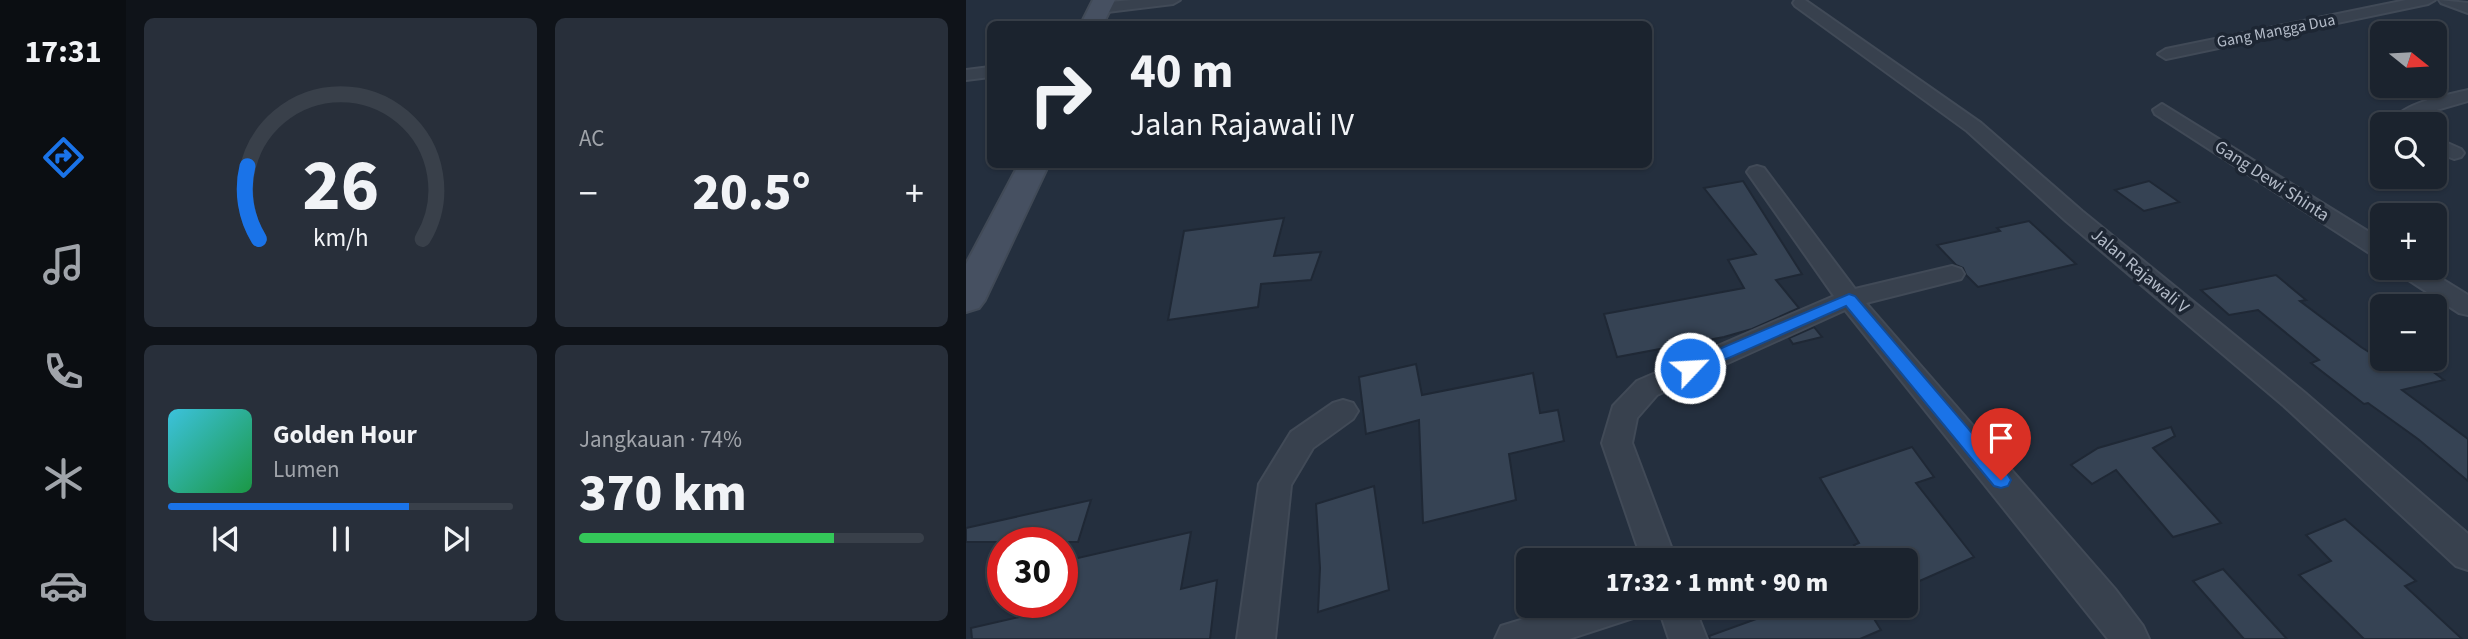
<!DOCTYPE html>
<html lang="id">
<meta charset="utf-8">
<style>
:root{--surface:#1b232e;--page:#282f3a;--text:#f1f3f6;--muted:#a0a4aa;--line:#39404a;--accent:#1a73e8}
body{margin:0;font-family:"Source Sans 3",sans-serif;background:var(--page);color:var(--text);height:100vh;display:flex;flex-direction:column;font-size:26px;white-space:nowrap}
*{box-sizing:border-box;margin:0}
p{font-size:23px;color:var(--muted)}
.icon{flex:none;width:38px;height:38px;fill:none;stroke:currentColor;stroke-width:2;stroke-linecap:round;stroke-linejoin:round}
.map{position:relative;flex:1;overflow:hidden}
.details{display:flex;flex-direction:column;gap:18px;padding:18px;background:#0f1319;width:840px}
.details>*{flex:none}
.top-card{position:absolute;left:21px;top:21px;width:665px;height:147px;border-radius:10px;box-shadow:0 2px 5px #0004,0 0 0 2px var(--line);background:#1b232e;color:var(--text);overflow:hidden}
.needle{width:46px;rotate:108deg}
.controls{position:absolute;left:1404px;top:21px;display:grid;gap:14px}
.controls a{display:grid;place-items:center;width:77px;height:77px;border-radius:10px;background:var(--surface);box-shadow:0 2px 5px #0004,0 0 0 2px var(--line);font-size:35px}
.speed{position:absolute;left:21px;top:527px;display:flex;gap:14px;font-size:35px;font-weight:700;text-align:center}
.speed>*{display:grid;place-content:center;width:91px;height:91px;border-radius:50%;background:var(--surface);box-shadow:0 2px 5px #0004,0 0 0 2px var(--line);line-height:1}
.speed .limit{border:10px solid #d22;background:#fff;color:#111}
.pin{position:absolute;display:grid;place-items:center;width:60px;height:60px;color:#fff;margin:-72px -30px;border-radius:50% 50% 50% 0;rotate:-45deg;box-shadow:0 0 7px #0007}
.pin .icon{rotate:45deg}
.me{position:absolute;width:77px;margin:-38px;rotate:65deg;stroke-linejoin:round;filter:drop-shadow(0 0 5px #0008)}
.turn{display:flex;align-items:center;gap:24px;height:147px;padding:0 28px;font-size:32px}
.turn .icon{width:91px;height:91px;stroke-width:2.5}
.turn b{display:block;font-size:49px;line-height:60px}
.big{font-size:52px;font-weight:800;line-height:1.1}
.details .widget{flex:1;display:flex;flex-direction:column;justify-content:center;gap:10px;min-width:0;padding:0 24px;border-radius:10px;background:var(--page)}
.details .dial{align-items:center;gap:0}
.dial svg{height:182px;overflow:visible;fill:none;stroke:var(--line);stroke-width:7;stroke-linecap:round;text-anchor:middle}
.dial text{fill:var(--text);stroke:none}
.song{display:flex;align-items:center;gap:21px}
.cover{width:84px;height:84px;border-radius:10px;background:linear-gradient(135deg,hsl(190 70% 55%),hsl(140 70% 35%))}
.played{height:7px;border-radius:4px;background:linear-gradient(90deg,var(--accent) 70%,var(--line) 70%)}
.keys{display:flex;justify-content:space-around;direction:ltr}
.heat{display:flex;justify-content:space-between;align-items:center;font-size:38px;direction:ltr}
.charge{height:10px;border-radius:5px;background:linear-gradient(90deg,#34c759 74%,var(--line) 0)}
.details .tiles{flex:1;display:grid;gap:18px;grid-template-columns:repeat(2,1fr)}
.trip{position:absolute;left:550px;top:548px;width:402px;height:70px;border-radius:10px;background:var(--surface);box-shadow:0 2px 5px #0004,0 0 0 2px var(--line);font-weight:800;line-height:70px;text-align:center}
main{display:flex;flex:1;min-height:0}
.tabs{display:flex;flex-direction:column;width:126px;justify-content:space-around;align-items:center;background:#0b0e12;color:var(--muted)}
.tabs .icon{width:49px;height:49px}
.tabs .active{color:var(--accent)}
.tabs b{font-size:32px;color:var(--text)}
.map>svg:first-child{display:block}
.building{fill:#364354;stroke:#1f2835;stroke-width:2}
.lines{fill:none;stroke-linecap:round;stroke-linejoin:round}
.street-casing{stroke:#414a57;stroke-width:4}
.secondary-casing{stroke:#414a57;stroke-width:4}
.street{fill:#38414e;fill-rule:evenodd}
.secondary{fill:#465061;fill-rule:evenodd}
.route{fill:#1a73e8;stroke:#114b97;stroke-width:2}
.labels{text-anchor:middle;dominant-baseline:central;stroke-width:7;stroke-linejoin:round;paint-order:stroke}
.far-street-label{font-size:16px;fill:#b4bcc9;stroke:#1d2633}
.street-label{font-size:18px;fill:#b4bcc9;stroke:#1d2633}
</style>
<main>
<nav class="tabs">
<b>17:31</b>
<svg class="icon active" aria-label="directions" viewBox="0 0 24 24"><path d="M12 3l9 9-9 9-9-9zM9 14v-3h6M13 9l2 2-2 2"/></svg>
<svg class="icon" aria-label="music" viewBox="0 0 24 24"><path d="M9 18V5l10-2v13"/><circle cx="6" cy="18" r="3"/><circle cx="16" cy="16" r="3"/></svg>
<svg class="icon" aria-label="phone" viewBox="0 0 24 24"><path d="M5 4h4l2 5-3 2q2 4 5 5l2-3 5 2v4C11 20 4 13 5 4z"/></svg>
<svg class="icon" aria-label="climate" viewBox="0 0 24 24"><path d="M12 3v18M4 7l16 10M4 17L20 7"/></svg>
<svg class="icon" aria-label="car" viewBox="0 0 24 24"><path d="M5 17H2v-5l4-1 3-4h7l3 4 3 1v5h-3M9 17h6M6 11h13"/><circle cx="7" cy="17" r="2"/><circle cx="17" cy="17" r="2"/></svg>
</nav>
<section class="details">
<div class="tiles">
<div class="widget dial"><svg viewBox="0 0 100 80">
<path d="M14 69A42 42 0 1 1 86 69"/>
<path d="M14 69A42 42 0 0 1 9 37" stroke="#1a73e8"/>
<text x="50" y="56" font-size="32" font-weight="700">26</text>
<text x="50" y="72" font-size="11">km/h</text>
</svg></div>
<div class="widget"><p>AC</p>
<div class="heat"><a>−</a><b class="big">20.5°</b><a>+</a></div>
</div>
<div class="widget">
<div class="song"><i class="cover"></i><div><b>Golden Hour</b><p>Lumen</p></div></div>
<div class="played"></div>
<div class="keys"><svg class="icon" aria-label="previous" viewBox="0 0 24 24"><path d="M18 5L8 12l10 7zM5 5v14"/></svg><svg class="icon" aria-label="pause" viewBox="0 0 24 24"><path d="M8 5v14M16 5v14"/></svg><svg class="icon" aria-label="next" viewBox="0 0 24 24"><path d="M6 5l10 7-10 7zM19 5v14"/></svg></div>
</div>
<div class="widget"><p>Jangkauan · 74%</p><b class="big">370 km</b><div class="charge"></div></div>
</div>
</section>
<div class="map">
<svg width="1502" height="639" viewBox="0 0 1502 639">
<rect width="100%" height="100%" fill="#242f3e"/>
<!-- building -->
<g class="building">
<path d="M777 181 836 274 810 280 833 308 786 329 758 337 651 357 638 314 778 288 762 260 790 254 738 188Z"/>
<path d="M1183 181 1213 202 1178 211 1149 190Z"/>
<path d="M318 218 308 256 355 252 345 280 295 284 292 307 202 320 218 231Z"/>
<path d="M1063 221 1110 264 1012 287 1000 275 997 268 990 265 971 245 1034 231 1031 228Z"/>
<path d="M1310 275 1340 300 1334 301 1395 347 1414 359H1450L1478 380 1436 390 1502 439V481L1452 439 1402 403 1398 404 1345 363 1353 360 1292 310 1263 315 1235 290Z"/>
<path d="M848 327 856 337 827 344 823 338Z"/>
<path d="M450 364 456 395 567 373 574 413 592 410 598 441 543 454 550 500 457 523 453 420 400 434 393 377Z"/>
<path d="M1205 427 1209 436 1187 448 1255 523 1207 537 1150 470 1126 484 1105 465 1132 448Z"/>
<path d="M946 447 968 477 950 483 1008 557 940 587V560H899L888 545 893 543 854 478Z"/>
<path d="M408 486 423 590 352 612 354 568 350 504Z"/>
<path d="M125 500 112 542H0V528Z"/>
<path d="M1379 519 1450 581 1439 586 1496 639H1398L1333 575 1365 561 1340 535Z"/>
<path d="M225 532 215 589 251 580 244 639H6L5 628 88 609 90 602H96V582L103 560Z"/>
<path d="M1257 569 1321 639H1278L1227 581Z"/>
<path d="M826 606H900L915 630 894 639H744L743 636Z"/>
</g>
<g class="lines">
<defs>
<g id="street">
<path d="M166 0H214L207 4 133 13 125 8 133 3Z"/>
<path d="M829 0H839L1015 123 1116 211 1338 392 1502 534V570L1490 566 1318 406 1100 221 1001 131 829 6 827 3Z"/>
<path d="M1440 0H1469L1462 4 1200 59 1192 54 1200 49Z"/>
<path d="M1473 0 1502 3V13L1475 3Z"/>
<path d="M24 67V77L0 80V70Z"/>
<path d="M1502 90V101L1467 111 1444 124H1425C1433 103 1482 95 1502 90Z"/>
<path d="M1196 104 1416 240V258L1408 256 1189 114 1187 110Z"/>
<path d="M1468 137 1495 149 1498 153 1495 157 1488 159 1468 151Z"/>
<path d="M791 166 798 168 889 289 986 266 995 269 998 274 995 279 900 303 1149 589 1177 626 1183 639H1142L879 310 691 395 671 418 666 443 710 560H676L636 443 647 406 671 381 868 296 781 172 784 168Z"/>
<path d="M1429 268H1458L1502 295V315L1493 313 1432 273Z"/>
<path d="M377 400 387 403 392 411 387 419 347 448 325 485 309 639H271L293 484 325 432 367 403Z"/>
<path d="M600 606H672L667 618 603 639H529L535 626Z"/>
<path d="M692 606H728L741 639H703Z"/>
</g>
<g id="secondary">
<path d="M127 0H149L137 24H115Z"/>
<path d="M53 164H83L19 300 13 308 0 312V264Z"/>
</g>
</defs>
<!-- street casing -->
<use href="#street" class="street-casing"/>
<!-- secondary casing -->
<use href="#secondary" class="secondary-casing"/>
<!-- street -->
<use href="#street" class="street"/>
<!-- secondary -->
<use href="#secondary" class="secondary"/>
</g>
<!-- route -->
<path class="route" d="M883 294 889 296 1042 475 1045 480 1042 486 1035 488 1028 486 880 306 731 372 724 374 716 368 718 364Z"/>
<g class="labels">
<!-- far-street labels -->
<g class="far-street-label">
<text transform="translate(1310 31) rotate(-11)">Gang Mangga Dua</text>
</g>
<!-- street labels -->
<g class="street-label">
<text transform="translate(1306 181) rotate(33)">Gang Dewi Shinta</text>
<text transform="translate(1174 271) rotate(40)">Jalan Rajawali V</text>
</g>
</g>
</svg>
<div class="controls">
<a><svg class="needle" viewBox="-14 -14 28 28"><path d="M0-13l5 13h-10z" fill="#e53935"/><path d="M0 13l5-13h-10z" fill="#a0a4aa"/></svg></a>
<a><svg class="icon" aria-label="search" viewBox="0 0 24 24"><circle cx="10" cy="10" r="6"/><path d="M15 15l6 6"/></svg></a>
<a>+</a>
<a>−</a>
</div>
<div class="speed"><div class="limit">30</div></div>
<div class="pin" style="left:1035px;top:480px;background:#d93025"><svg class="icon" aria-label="arrive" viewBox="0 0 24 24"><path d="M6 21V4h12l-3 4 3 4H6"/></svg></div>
<svg class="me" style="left:724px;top:368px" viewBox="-20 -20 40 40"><circle r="17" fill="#1a73e8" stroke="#fff" stroke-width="3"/><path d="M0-11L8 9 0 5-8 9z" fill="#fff"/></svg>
<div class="trip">17:32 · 1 mnt · 90 m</div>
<div class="top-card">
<div class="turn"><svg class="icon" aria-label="right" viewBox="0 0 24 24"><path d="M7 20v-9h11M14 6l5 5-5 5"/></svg><div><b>40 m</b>Jalan Rajawali IV</div></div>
</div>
</div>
</main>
